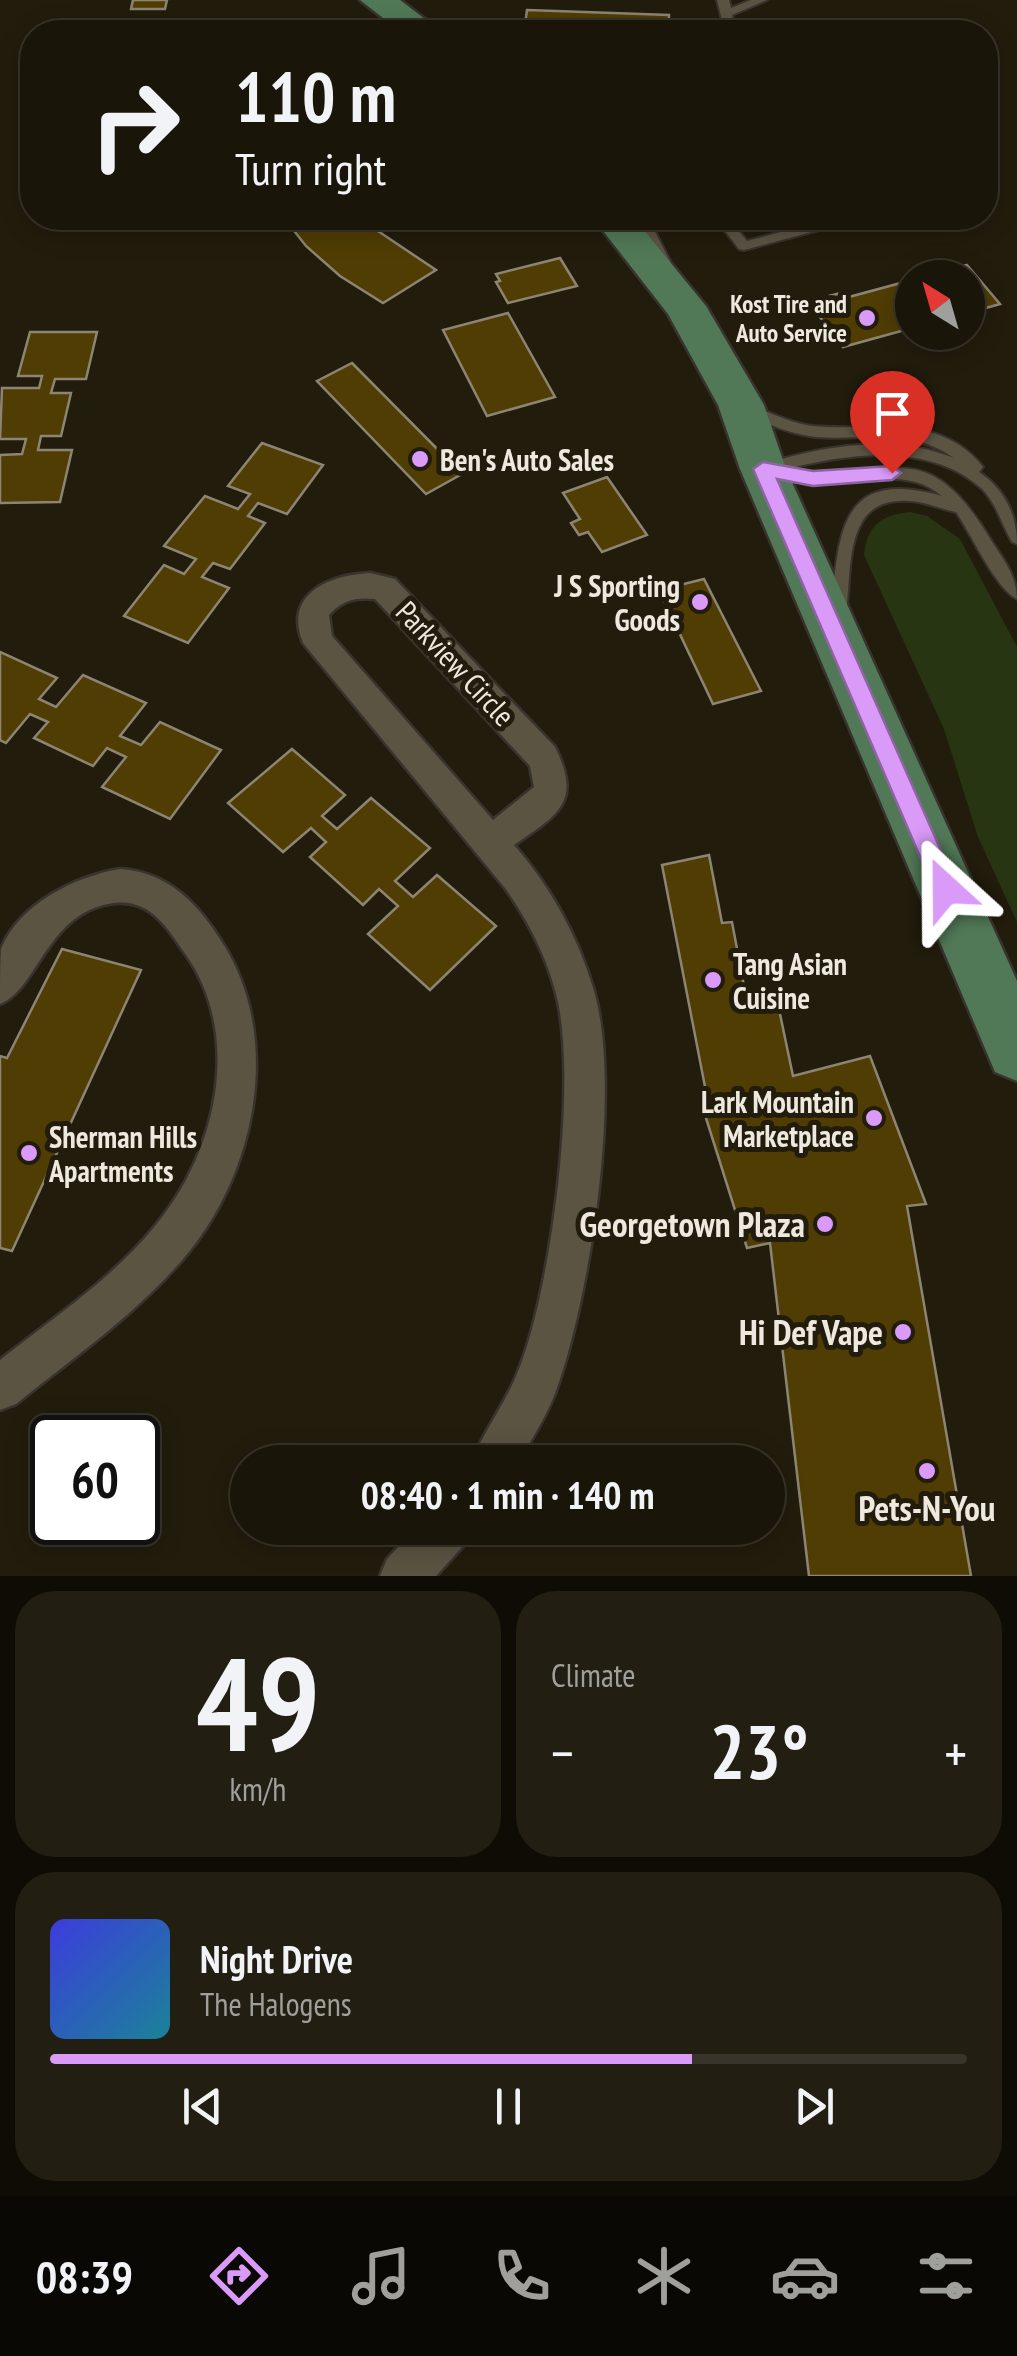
<!DOCTYPE html>
<meta charset="utf-8">
<style>
:root{--surface:#1a1509;--page:#231e12;--text:#f1f3f6;--muted:#9f9f9c;--line:#38342a;--accent:#d99af8}
body{margin:0;font-family:"PT Sans Narrow",sans-serif;background:var(--page);color:var(--text);height:100vh;display:flex;flex-direction:column;font-size:38px;white-space:nowrap}
*{box-sizing:border-box;margin:0}
p{font-size:32px;color:var(--muted)}
.icon{flex:none;width:55px;height:55px;fill:none;stroke:currentColor;stroke-width:2;stroke-linecap:round;stroke-linejoin:round}
.map{position:relative;height:1576px;overflow:hidden}
.panel{display:flex;flex-direction:column;gap:15px;padding:15px;background:#0e0c05;flex:1}
.panel>*{flex:none}
.hud{position:absolute;left:20px;top:20px;width:978px;height:210px;border-radius:40px;box-shadow:0 5px 25px #0003,0 0 0 2px var(--line);background:#1a1509;color:var(--text);overflow:hidden}
.needle{width:65px;rotate:323deg}
.controls{position:absolute;left:895px;top:260px;display:grid;gap:20px}
.controls a{display:grid;place-items:center;width:90px;height:90px;border-radius:50%;background:var(--surface);box-shadow:0 5px 25px #0003,0 0 0 2px var(--line);font-size:50px}
.speed{position:absolute;left:30px;top:1415px;display:flex;gap:20px;font-size:50px;font-weight:700;text-align:center}
.speed>*{display:grid;place-content:center;width:130px;height:130px;border-radius:50%;background:var(--surface);box-shadow:0 5px 25px #0003,0 0 0 2px var(--line);line-height:1}
.speed .limit{border:5px solid #111;border-radius:15px;background:#fff;color:#111}
.pin{position:absolute;display:grid;place-items:center;width:85px;height:85px;color:#fff;margin:-102px -42px;border-radius:50% 50% 50% 0;rotate:-45deg;box-shadow:0 0 10px #0007}
.pin .icon{rotate:45deg}
.me{position:absolute;width:110px;margin:-55px;rotate:336deg;stroke-linejoin:round;filter:drop-shadow(0 0 8px #0008)}
.turn{display:flex;align-items:center;gap:35px;height:210px;padding:0 50px;font-size:45px}
.turn .icon{width:130px;height:130px;stroke-width:2.5}
.turn b{display:block;font-size:70px;line-height:85px}
.big{font-size:75px;font-weight:700;line-height:1.1}
.panel .tile{flex:1;display:flex;flex-direction:column;justify-content:center;gap:15px;min-width:0;padding:0 35px;border-radius:40px;background:var(--page)}
.panel .dial{align-items:center;gap:0}
.dial b{font-size:130px;line-height:1}
.song{display:flex;align-items:center;gap:30px}
.cover{width:120px;height:120px;border-radius:15px;background:linear-gradient(135deg,hsl(240 70% 55%),hsl(190 70% 35%))}
.played{height:10px;border-radius:5px;background:linear-gradient(90deg,var(--accent) 70%,var(--line) 70%)}
.keys{display:flex;justify-content:space-around;direction:ltr}
.heat{display:flex;justify-content:space-between;align-items:center;font-size:55px;direction:ltr}
.panel .tiles{flex:1;display:grid;gap:15px;grid-template-columns:1fr 1fr}
.tile:last-child{grid-column:span 2}
.trip{position:absolute;left:230px;top:1445px;width:555px;height:100px;border-radius:50px;background:var(--surface);box-shadow:0 5px 25px #0003,0 0 0 2px var(--line);font-weight:700;line-height:100px;text-align:center}
.tabs{display:flex;height:160px;justify-content:space-around;align-items:center;background:#0a0804;color:var(--muted)}
.tabs .icon{width:70px;height:70px}
.tabs .current{color:var(--accent)}
.tabs b{font-size:45px;color:var(--text)}
.map>svg:first-child{display:block}
.green{fill:#283513}
.building{fill:#503d04;stroke:#8d8573;stroke-width:2.5}
.lines{fill:none;stroke-linecap:round;stroke-linejoin:round}
.service-casing{stroke:#38332d;stroke-width:4}
.minor-casing{stroke:#38332d;stroke-width:5}
.primary-casing{stroke:#38332d;stroke-width:5}
.service{fill:#5b5443;fill-rule:evenodd}
.minor{fill:#5b5443;fill-rule:evenodd}
.primary{fill:#517957;fill-rule:evenodd}
.route{fill:#d99af8;stroke:#8d64a1;stroke-width:2.5}
.poi-dot{fill:#d99af8;stroke:#221c0c;stroke-width:4}
.labels{text-anchor:middle;dominant-baseline:central;stroke-width:10;stroke-linejoin:round;paint-order:stroke}
.far-poi-label{font-size:25px;font-weight:bold;fill:#ede9df;stroke:#221c0c;text-anchor:end}
.poi-label{font-size:30px;font-weight:bold;fill:#ede9df;stroke:#221c0c;text-anchor:start}
.street-label{font-size:30px;fill:#ede9df;stroke:#221c0c}
.near-poi-label{font-size:35px;font-weight:bold;fill:#ede9df;stroke:#221c0c;text-anchor:end}
</style>
<div class="map">
<svg width="1017" height="1576" viewBox="0 0 1017 1576">
<rect width="100%" height="100%" fill="#221c0c"/>
<!-- green -->
<path class="green" d="M910 512 927 516 960 539 1017 647V922L978 837 944 729 864 555C867 525 882 515 910 512Z"/>
<!-- building -->
<g class="building">
<path d="M133 0H167L165 9H131Z"/>
<path d="M527 10 669 15V32H524Z"/>
<path d="M284 218H364L372 227 436 270 383 303 340 276 306 246Z"/>
<path d="M560 258 577 286 508 303 496 282 500 281 496 274Z"/>
<path d="M967 265 1000 304 968 313V278H920Z"/>
<path d="M912 280V328L843 347 813 308 823 305 817 299 841 293 845 298Z"/>
<path d="M508 313 555 397 487 416 443 330Z"/>
<path d="M30 332H97L86 379H55L51 393H71L61 436H41L38 450H72L60 502 0 503V455L22 454 26 439H0L2 388H39L42 376H18Z"/>
<path d="M352 363 462 474 426 494 317 381Z"/>
<path d="M262 443 323 465 287 514 258 503 248 516 265 523 230 569 213 563 202 577 229 588 188 643 124 616 164 565 184 574 196 559 164 546 205 496 238 509 250 494 228 486Z"/>
<path d="M607 477 647 535 602 552 588 532 579 535 571 523 580 519 563 493Z"/>
<path d="M704 579 761 691 713 704 659 590Z"/>
<path d="M0 652 57 678 39 699 56 707 83 675 146 703 120 736 141 745 160 722 221 750 170 819 102 787 126 757 107 748 93 766 34 738 48 722 30 714 6 743 0 740Z"/>
<path d="M292 749 345 795 322 816 337 829 371 798 430 848 395 881 413 897 437 875 496 926 430 990 368 934 398 906 379 889 363 905 310 857 326 842 311 828 283 852 228 803Z"/>
<path d="M709 855 722 923 732 922 747 1002 776 995 793 1076 870 1056 926 1204 907 1206 971 1576H809L770 1243 747 1248 700 1099 707 1097 662 865Z"/>
<path d="M62 949 141 970 12 1251 0 1248V1056L7 1058Z"/>
</g>
<g class="lines">
<defs>
<g id="service">
<path d="M717 0H729L731 8 751 0H767L732 15 736 32H725Z"/>
<path d="M636 218H648L672 265 670 268H660Z"/>
<path d="M715 218H728L747 241 835 218H854L853 221 744 250 739 249Z"/>
<path d="M752 406C772 413 790 423 812 426 873 432 938 411 983 467L979 472C1004 489 1017 514 1017 544L1012 542C1002 525 996 502 981 488 930 442 848 453 787 469 885 489 920 424 989 537 1002 558 1017 575 1017 599 995 588 972 535 956 512 941 509 926 502 910 501 843 495 852 568 846 615L838 621 832 620 830 615C840 537 836 466 942 496 907 466 860 484 818 484 799 483 781 479 763 474V464C824 446 893 433 954 458 907 426 867 441 815 437 791 434 769 425 747 415V407Z"/>
</g>
<g id="minor">
<path d="M370 573 395 579 555 747C582 802 559 814 514 845 551 887 578 937 594 991 622 1089 591 1291 557 1388 548 1414 532 1438 519 1462H471C483 1434 501 1409 514 1381 551 1301 580 1075 555 990 545 953 527 919 505 888L303 643C283 594 329 575 370 573ZM375 599 530 766 534 787 493 820 332 636 329 615C342 600 356 597 375 599Z"/>
<path d="M120 869C170 872 200 906 225 947 283 1043 254 1177 183 1259 135 1315 73 1358 16 1404L0 1410V1360C53 1318 112 1279 155 1226 217 1152 244 1034 184 952 164 923 147 896 108 904 46 916 37 990 0 1004 0 988 0 964 1 949 19 904 76 876 120 869Z"/>
<path d="M416 1528H471L464 1545 436 1576H380L387 1559Z"/>
</g>
<g id="primary">
<path d="M360 0H400L442 32H401Z"/>
<path d="M593 218H634L706 306 764 405 786 469 1017 981V1081L995 1072 740 469 718 405 668 314Z"/>
</g>
</defs>
<!-- service casing -->
<use href="#service" class="service-casing"/>
<!-- minor casing -->
<use href="#minor" class="minor-casing"/>
<!-- primary casing -->
<use href="#primary" class="primary-casing"/>
<!-- service -->
<use href="#service" class="service"/>
<!-- minor -->
<use href="#minor" class="minor"/>
<!-- primary -->
<use href="#primary" class="primary"/>
</g>
<!-- route -->
<path class="route" d="M763 462 813 471 892 466 901 473 892 480 813 486 777 479 958 889 955 897 946 900 938 897 934 889 753 469Z"/>
<!-- markers -->
<g class="poi-dot">
<circle cx="867" cy="318" r="10"/>
<circle cx="420" cy="459" r="10"/>
<circle cx="700" cy="602" r="10"/>
<circle cx="713" cy="980" r="10"/>
<circle cx="874" cy="1118" r="10"/>
<circle cx="29" cy="1153" r="10"/>
<circle cx="825" cy="1224" r="10"/>
<circle cx="903" cy="1332" r="10"/>
<circle cx="927" cy="1471" r="10"/>
</g>
<g class="labels">
<!-- far-poi labels -->
<g class="far-poi-label">
<text x="847" y="304">Kost Tire and<tspan x="847" dy="29">Auto Service</tspan></text>
</g>
<!-- poi labels -->
<g class="poi-label">
<text x="440" y="459">Ben's Auto Sales</text>
<text x="680" y="585" text-anchor="end">J S Sporting<tspan x="680" dy="34">Goods</tspan></text>
<text x="733" y="963">Tang Asian<tspan x="733" dy="34">Cuisine</tspan></text>
<text x="854" y="1101" text-anchor="end">Lark Mountain<tspan x="854" dy="34">Marketplace</tspan></text>
<text x="49" y="1136">Sherman Hills<tspan x="49" dy="34">Apartments</tspan></text>
</g>
<!-- street labels -->
<g class="street-label">
<text transform="translate(456 663) rotate(47)">Parkview Circle</text>
</g>
<!-- near-poi labels -->
<g class="near-poi-label">
<text x="805" y="1224">Georgetown Plaza</text>
<text x="883" y="1332">Hi Def Vape</text>
<text x="927" y="1508" text-anchor="middle">Pets-N-You</text>
</g>
</g>
</svg>
<div class="controls">
<a><svg class="needle" viewBox="-14 -14 28 28"><path d="M0-13l5 13h-10z" fill="#e53935"/><path d="M0 13l5-13h-10z" fill="#9f9f9c"/></svg></a>
</div>
<div class="speed"><div class="limit">60</div></div>
<div class="pin" style="left:892px;top:473px;background:#d93025"><svg class="icon" aria-label="arrive" viewBox="0 0 24 24"><path d="M6 21V4h12l-3 4 3 4H6"/></svg></div>
<svg class="me" style="left:946px;top:889px" viewBox="-20 -20 40 40"><path d="M0-17L14 15 0 8-14 15z" fill="#d99af8" stroke="#fff" stroke-width="4"/></svg>
<div class="trip">08:40 · 1 min · 140 m</div>
<div class="hud">
<div class="turn"><svg class="icon" aria-label="right" viewBox="0 0 24 24"><path d="M7 20v-9h11M14 6l5 5-5 5"/></svg><div><b>110 m</b>Turn right</div></div>
</div>
</div>
<section class="panel">
<div class="tiles">
<div class="tile dial"><b>49</b><p>km/h</p></div>
<div class="tile"><p>Climate</p>
<div class="heat"><a>−</a><b class="big">23°</b><a>+</a></div>
</div>
<div class="tile">
<div class="song"><i class="cover"></i><div><b>Night Drive</b><p>The Halogens</p></div></div>
<div class="played"></div>
<div class="keys"><svg class="icon" aria-label="previous" viewBox="0 0 24 24"><path d="M18 5L8 12l10 7zM5 5v14"/></svg><svg class="icon" aria-label="pause" viewBox="0 0 24 24"><path d="M8 5v14M16 5v14"/></svg><svg class="icon" aria-label="next" viewBox="0 0 24 24"><path d="M6 5l10 7-10 7zM19 5v14"/></svg></div>
</div>
</div>
</section>
<nav class="tabs">
<b>08:39</b>
<svg class="icon current" aria-label="directions" viewBox="0 0 24 24"><path d="M12 3l9 9-9 9-9-9zM9 14v-3h6M13 9l2 2-2 2"/></svg>
<svg class="icon" aria-label="music" viewBox="0 0 24 24"><path d="M9 18V5l10-2v13"/><circle cx="6" cy="18" r="3"/><circle cx="16" cy="16" r="3"/></svg>
<svg class="icon" aria-label="phone" viewBox="0 0 24 24"><path d="M5 4h4l2 5-3 2q2 4 5 5l2-3 5 2v4C11 20 4 13 5 4z"/></svg>
<svg class="icon" aria-label="climate" viewBox="0 0 24 24"><path d="M12 3v18M4 7l16 10M4 17L20 7"/></svg>
<svg class="icon" aria-label="car" viewBox="0 0 24 24"><path d="M5 17H2v-5l4-1 3-4h7l3 4 3 1v5h-3M9 17h6M6 11h13"/><circle cx="7" cy="17" r="2"/><circle cx="17" cy="17" r="2"/></svg>
<svg class="icon" aria-label="filters" viewBox="0 0 24 24"><path d="M4 7h16M4 17h16"/><circle cx="9" cy="7" r="2"/><circle cx="15" cy="17" r="2"/></svg>
</nav>
